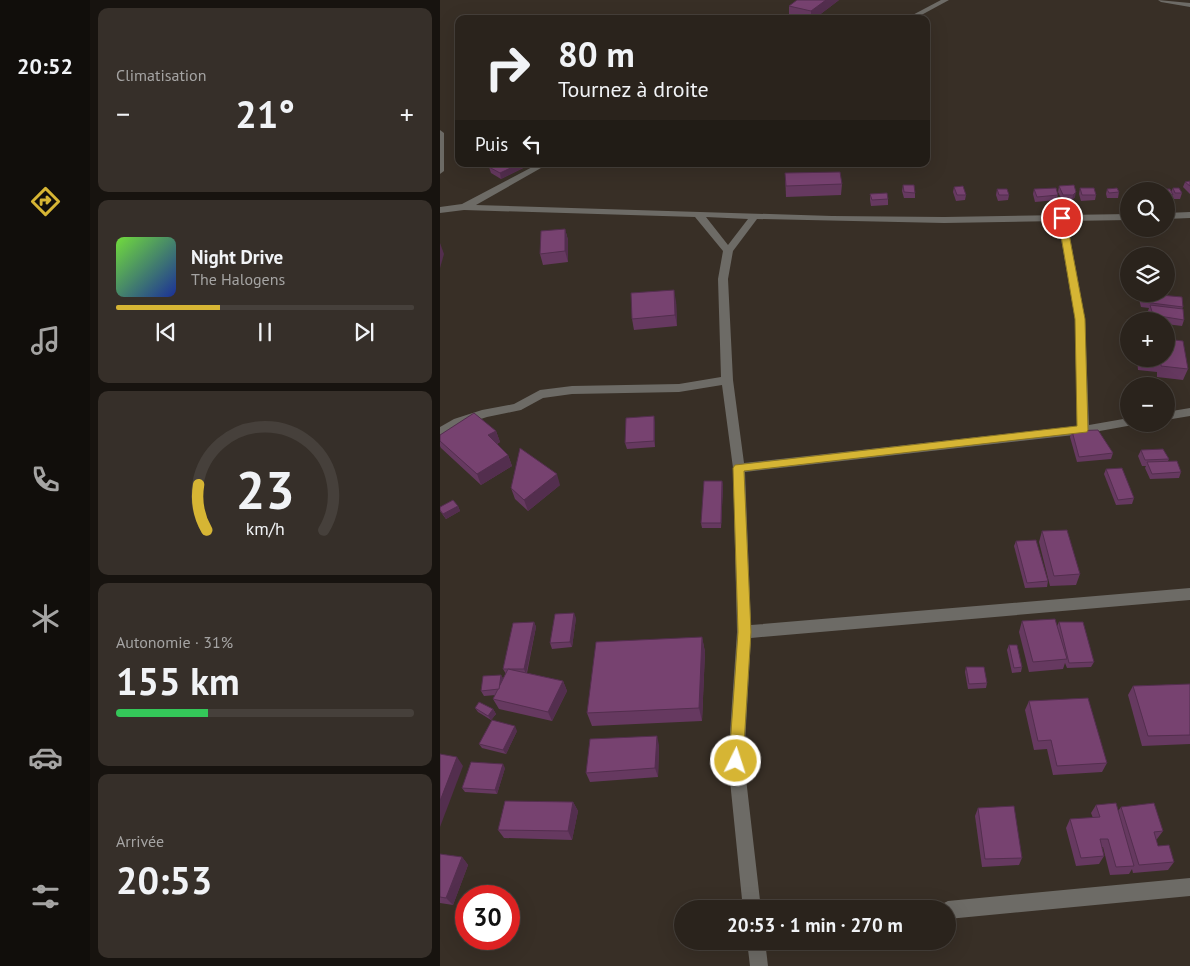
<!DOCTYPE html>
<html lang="fr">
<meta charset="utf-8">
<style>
:root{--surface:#2a231c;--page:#362f29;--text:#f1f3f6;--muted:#a5a4a3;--line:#46403b;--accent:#d6b534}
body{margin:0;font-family:"PT Sans",sans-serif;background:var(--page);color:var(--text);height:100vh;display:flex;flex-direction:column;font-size:19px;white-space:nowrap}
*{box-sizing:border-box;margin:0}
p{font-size:16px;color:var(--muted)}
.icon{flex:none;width:28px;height:28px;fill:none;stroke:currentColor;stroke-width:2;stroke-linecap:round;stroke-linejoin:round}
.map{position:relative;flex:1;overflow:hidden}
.sheet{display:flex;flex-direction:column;gap:8px;padding:8px;background:#17130f;width:350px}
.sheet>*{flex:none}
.guide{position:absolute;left:15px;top:15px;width:475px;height:152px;border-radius:10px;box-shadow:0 5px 20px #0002,0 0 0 1px var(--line);background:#2a231c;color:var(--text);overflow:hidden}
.buttons{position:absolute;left:680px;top:182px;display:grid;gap:10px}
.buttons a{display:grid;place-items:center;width:55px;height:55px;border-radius:50%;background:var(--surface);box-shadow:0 5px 20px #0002,0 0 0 1px var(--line);font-size:25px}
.speed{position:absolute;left:15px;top:885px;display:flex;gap:10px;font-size:25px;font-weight:700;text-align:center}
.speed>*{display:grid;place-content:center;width:65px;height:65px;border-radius:50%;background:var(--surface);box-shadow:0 5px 20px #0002,0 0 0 1px var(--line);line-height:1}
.speed .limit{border:8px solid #d22;background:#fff;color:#111}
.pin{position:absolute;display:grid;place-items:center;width:42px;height:42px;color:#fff;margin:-21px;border:2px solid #fff;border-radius:50%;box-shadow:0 1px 5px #0007}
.me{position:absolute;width:55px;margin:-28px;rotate:4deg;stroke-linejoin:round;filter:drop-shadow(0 0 4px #0008)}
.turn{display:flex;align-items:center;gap:18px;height:105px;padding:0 20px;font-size:22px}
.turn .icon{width:65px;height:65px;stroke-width:2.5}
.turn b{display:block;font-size:35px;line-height:42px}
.then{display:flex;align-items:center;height:48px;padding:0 20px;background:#0003;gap:10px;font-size:19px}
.big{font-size:38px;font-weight:700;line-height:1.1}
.sheet .card{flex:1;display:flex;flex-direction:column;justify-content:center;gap:8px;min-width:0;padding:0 18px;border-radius:10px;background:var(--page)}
.sheet .dial{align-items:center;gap:0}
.dial svg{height:130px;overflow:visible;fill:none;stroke:var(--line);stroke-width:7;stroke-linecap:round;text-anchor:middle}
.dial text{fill:var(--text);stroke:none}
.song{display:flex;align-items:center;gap:15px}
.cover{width:60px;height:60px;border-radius:8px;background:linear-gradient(135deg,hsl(100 70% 55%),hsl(230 70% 35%))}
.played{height:5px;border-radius:2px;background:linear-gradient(90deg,var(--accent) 35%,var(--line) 35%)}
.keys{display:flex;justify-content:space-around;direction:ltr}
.heat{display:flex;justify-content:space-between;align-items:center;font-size:28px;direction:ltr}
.charge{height:8px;border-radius:4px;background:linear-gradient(90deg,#34c759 31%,var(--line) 0)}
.trip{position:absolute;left:234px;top:900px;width:282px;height:50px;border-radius:25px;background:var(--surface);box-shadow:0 5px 20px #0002,0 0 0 1px var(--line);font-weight:700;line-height:50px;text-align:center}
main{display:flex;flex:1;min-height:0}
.menu{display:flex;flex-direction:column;width:90px;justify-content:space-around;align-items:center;background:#110e0b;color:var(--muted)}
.menu .icon{width:35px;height:35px}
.menu .active{color:var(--accent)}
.menu b{font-size:22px;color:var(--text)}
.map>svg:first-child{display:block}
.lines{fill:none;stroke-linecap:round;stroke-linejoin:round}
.street{fill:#6d6b66;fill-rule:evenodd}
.wall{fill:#663960}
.shaded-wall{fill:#532e4e}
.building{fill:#774270;stroke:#532e4e}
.route{fill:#d6b534;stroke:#8b7622}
</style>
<main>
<nav class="menu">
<b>20:52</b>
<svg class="icon active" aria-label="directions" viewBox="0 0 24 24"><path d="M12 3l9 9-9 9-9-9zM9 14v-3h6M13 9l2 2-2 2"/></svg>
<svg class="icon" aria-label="music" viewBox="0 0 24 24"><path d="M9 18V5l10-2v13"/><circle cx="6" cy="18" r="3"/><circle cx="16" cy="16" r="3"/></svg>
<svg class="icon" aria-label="phone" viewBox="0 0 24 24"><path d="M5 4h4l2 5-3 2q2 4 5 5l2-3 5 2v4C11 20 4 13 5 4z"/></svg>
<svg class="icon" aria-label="climate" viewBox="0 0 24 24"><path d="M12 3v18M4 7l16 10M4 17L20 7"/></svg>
<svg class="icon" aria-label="car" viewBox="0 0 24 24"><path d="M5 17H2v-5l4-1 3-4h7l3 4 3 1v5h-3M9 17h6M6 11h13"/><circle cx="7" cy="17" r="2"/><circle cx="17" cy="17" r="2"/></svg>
<svg class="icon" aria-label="filters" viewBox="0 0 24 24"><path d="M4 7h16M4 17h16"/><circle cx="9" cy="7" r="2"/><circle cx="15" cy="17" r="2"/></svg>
</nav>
<section class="sheet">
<div class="card"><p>Climatisation</p>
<div class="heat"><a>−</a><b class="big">21°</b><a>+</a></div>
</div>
<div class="card">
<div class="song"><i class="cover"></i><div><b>Night Drive</b><p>The Halogens</p></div></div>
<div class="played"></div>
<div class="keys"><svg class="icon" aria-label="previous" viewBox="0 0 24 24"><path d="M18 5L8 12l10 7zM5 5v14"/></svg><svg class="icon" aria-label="pause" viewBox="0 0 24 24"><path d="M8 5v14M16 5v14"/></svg><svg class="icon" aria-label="next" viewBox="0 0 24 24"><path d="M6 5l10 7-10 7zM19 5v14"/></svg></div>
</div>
<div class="card dial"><svg viewBox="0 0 100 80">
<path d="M14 69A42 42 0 1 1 86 69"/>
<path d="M14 69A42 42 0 0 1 9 41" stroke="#d6b534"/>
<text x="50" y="56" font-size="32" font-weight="700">23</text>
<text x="50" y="72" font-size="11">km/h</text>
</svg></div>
<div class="card"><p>Autonomie · 31%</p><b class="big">155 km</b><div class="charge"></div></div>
<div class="card"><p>Arrivée</p><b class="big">20:53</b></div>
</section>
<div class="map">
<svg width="750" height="966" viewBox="0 0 750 966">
<rect width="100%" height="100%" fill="#382f26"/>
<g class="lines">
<!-- street -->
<g class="street">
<path d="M501 0H509L474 19H465Z"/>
<path d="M718 0 750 3V7L721 2Z"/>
<path d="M0 130 4 133V171L0 174Z"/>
<path d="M98 164H108L36 205 392 216 504 217 689 214V220L627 221 645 319 649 425 689 418V424L693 425 643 434 305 472 311 625 750 588V600L311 638 304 761 321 909H303L288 761 297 632 293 468 282 385 239 392 132 394 103 398 81 410 47 417 22 425 0 436V427L14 419 42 410 74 404 100 390 132 386 239 384 281 377 278 279 283 251 255 217 24 210 0 213V207L22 204ZM266 217 308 219 288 245ZM317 219 504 223 618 221 635 319 637 426 304 463 293 380 288 279 293 251Z"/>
<path d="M750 212V218L726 219V213Z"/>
<path d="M750 408V416L726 420V412Z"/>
<path d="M750 878V896L508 919V909H500L502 904 508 901Z"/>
<path d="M307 941H325L328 966H310Z"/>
</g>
</g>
<!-- wall -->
<g class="wall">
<path d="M399 0 374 19H362L349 16V6Z"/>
<path d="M91 164 61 179 51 173 49 167Z"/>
<path d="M345 173 402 184 401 195 346 197Z"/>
<path d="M750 181V194L743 187 745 182Z"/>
<path d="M463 185 475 193V198H464L462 191Z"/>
<path d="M634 185 635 197 632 200H622L618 192 619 186Z"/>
<path d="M514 187 526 195 525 200 516 201 513 192Z"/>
<path d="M640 188 656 195 655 200 641 201 639 194Z"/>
<path d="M733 188 742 193 740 199H734L732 196 731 201H726V191H720V189L731 192Z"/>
<path d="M557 189 569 195 568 200 558 201 556 195Z"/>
<path d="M594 189 618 195 616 200 595 202 593 194Z"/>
<path d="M667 189 679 192 678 198H667L666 194Z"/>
<path d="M430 194 448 199V205L431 206 430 200Z"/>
<path d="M125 229 128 240V262L103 265 100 254Z"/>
<path d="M701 294H709L743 307 742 309 744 320 742 326 726 324V321H711L708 311 709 308 701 307 699 299Z"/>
<path d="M236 301 237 326 194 330 192 319Z"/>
<path d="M697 359H726L748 369 743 380 717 377V372L698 370Z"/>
<path d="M215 422V447L187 449 185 443Z"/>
<path d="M56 431 60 442 57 444 68 455 72 466 41 485 1 448 0 446V435Z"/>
<path d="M632 431 673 453 671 459 637 462 630 437Z"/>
<path d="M701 450 729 459 728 461 741 472 739 478 710 479 705 468 706 466H702L698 456Z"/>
<path d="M666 469 694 498 692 504 676 505 664 474Z"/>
<path d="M282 481 283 486 281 528H262L261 523Z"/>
<path d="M120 485 88 511 75 499 71 488Z"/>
<path d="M18 506 20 511 6 519 0 511V507Z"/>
<path d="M602 531 640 574 636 585 610 586 599 542Z"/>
<path d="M576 541 608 581 607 587 585 588 574 546Z"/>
<path d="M136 618 132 647 112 649 110 643Z"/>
<path d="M582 621 617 626 619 622 654 662 651 667 627 668 625 663 623 669 589 672 579 632Z"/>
<path d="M94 622 96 627 87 673 123 681 127 691 112 721 59 709 53 699 56 695 44 696 41 691 61 675 63 679 66 674 63 669Z"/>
<path d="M262 637 265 652 262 721 152 726 147 713Z"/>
<path d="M569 645 582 667 581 672 572 673 567 650Z"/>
<path d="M526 667 547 683 546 688 528 689 525 672Z"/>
<path d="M750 684V744L702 746 688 695 693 686Z"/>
<path d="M589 701 667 763 662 772 613 775 607 749 594 750 585 710Z"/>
<path d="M35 708 53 709 56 714 51 720 38 712Z"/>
<path d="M77 731 66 754 42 748 39 744Z"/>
<path d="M219 745 218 777 150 782 146 773Z"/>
<path d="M65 768 57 794 25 792 22 788Z"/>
<path d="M133 802 138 811 132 840 64 838 58 830Z"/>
<path d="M656 805 678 811 681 807 723 831 717 839H716L718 846 734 862 728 870 693 873 692 869 689 874 670 875 663 847H662L664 856 659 864 636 866 626 828 630 819 653 818 651 813Z"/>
<path d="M538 808 582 858 579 865 542 867 535 816Z"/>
<path d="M0 854 22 857 28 865 13 905 0 903Z"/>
</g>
<!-- shaded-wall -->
<g class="shaded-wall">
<path d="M386 0H399L374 19H371V11Z"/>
<path d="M79 164H91L61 179 60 173Z"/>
<path d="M636 192 635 197 632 200 633 195Z"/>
<path d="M125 229 128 240V262L125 251Z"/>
<path d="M0 243 4 254 0 268Z"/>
<path d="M234 290 236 301 237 326 235 315Z"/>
<path d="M214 416 215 422V447L214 441Z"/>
<path d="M56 431 60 442 52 446 48 435Z"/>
<path d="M68 455 72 466 41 485 37 474Z"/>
<path d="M117 474 120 485 88 511 84 500Z"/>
<path d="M282 481 283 486 281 528V523Z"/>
<path d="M18 506 20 511 6 519 3 514Z"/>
<path d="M134 613 136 618 132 647 130 642Z"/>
<path d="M94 622 96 627 86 674 84 669Z"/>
<path d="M262 637 265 652 262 721 259 708Z"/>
<path d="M61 675 64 680 59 689Z"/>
<path d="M123 681 127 691 112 721 108 712Z"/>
<path d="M53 709 56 714 51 720 48 716Z"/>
<path d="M75 726 77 731 66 754 63 750Z"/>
<path d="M217 736 219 745 218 777 215 768Z"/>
<path d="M17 757 23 766 0 827V801Z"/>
<path d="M63 764 65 768 57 794 55 790Z"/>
<path d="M133 802 138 811 132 840 128 831Z"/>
<path d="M22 857 28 865 13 905 6 898Z"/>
</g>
<!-- building -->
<g class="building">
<path d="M357 0H386L371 11 349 6Z"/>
<path d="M56 164H79L60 173 49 167Z"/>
<path d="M400 172 402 184 346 186 345 173Z"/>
<path d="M750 181V186L745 182Z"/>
<path d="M463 185H474L475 193 464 192Z"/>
<path d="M634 185 636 192 633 195H623L619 186Z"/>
<path d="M523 186 526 195H517L514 187Z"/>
<path d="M616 188 618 195 597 197 594 189Z"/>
<path d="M640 188H654L656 195H642Z"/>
<path d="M677 188 679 192 669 193 667 189Z"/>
<path d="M733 188H739L742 193H735Z"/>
<path d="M557 189H567L569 195H559Z"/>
<path d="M717 189 718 191H695V190Z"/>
<path d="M720 189H730L733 195H726V191H722Z"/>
<path d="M447 193 448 199 432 200 430 194Z"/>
<path d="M125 229V251L100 254 101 231Z"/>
<path d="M234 290 235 315 192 319 191 293Z"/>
<path d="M701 294H709L742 297 743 307 703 302Z"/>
<path d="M710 305 743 309 744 320 713 315Z"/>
<path d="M726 339 743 341 748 369 721 366V361L702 359H726Z"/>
<path d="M34 413 56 431 48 435 68 455 37 474 0 441V435Z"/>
<path d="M214 416V441L185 443 186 418Z"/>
<path d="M658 430 673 453 639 457 632 431Z"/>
<path d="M80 448 117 474 84 500 71 488Z"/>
<path d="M723 449 729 459 705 460 701 450Z"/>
<path d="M737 461 741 472 712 474 707 462Z"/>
<path d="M682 468 694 498 678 500 666 469Z"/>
<path d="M264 481H282L281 523H261Z"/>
<path d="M13 500 18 506 3 514 0 510V507Z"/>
<path d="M627 530 640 574 614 576 602 531Z"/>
<path d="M596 540 608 581 587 583 576 541Z"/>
<path d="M134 613 130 642 110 643 115 614Z"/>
<path d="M615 619 627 659 593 662 582 621Z"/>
<path d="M94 622 84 669H63L73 623Z"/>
<path d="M619 622H643L654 662 629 663Z"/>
<path d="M262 637 259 708 147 713 156 642Z"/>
<path d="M569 645H577L582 667 574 668Z"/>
<path d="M526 667H544L547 683 529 684Z"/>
<path d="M68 669 123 681 108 712 53 699Z"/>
<path d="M61 675 59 689 41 691 43 676Z"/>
<path d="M750 684V735L708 736 693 686Z"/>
<path d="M648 698 667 763 617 766 611 740 598 741 589 701Z"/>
<path d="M39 702 53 709 48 716 35 708Z"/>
<path d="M52 720 75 726 63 750 39 744Z"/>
<path d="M217 736 215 768 146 773 150 739Z"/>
<path d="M0 754 17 757 0 801Z"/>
<path d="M31 762 63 764 55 790 22 788Z"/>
<path d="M65 801 133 802 128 831 58 830Z"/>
<path d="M676 803 694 866 676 867 668 839H660L664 856 641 858 630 819 660 817 656 805Z"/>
<path d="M714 803 723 831 714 832 718 846 729 845 734 862 699 865 681 807Z"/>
<path d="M574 806 582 858 545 859 538 808Z"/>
<path d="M0 854 22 857 6 898 0 897Z"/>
</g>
<!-- route -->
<path class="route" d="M622 215 626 218 645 319 648 430 647 432 304 471 311 632 303 761 301 766 296 768 291 766 289 761 298 632 293 468 295 465 637 426 635 319 618 218Z"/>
</svg>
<div class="buttons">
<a><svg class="icon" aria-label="search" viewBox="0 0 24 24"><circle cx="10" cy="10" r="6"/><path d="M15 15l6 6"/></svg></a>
<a><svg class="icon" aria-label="layers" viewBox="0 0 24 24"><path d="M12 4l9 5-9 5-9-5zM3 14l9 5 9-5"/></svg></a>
<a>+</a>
<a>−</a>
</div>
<div class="speed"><div class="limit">30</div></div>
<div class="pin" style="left:622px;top:218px;background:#d93025"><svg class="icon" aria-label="arrive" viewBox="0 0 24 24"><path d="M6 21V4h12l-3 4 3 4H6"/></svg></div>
<svg class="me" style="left:296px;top:761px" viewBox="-20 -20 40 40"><circle r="17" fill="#d6b534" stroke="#fff" stroke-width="3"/><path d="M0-11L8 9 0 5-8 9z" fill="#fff"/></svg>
<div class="trip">20:53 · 1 min · 270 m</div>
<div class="guide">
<div class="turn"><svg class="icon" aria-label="right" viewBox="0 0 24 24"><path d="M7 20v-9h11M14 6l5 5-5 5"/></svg><div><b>80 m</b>Tournez à droite</div></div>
<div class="then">Puis<svg class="icon" aria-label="left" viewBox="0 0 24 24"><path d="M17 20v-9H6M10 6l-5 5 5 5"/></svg></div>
</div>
</div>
</main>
